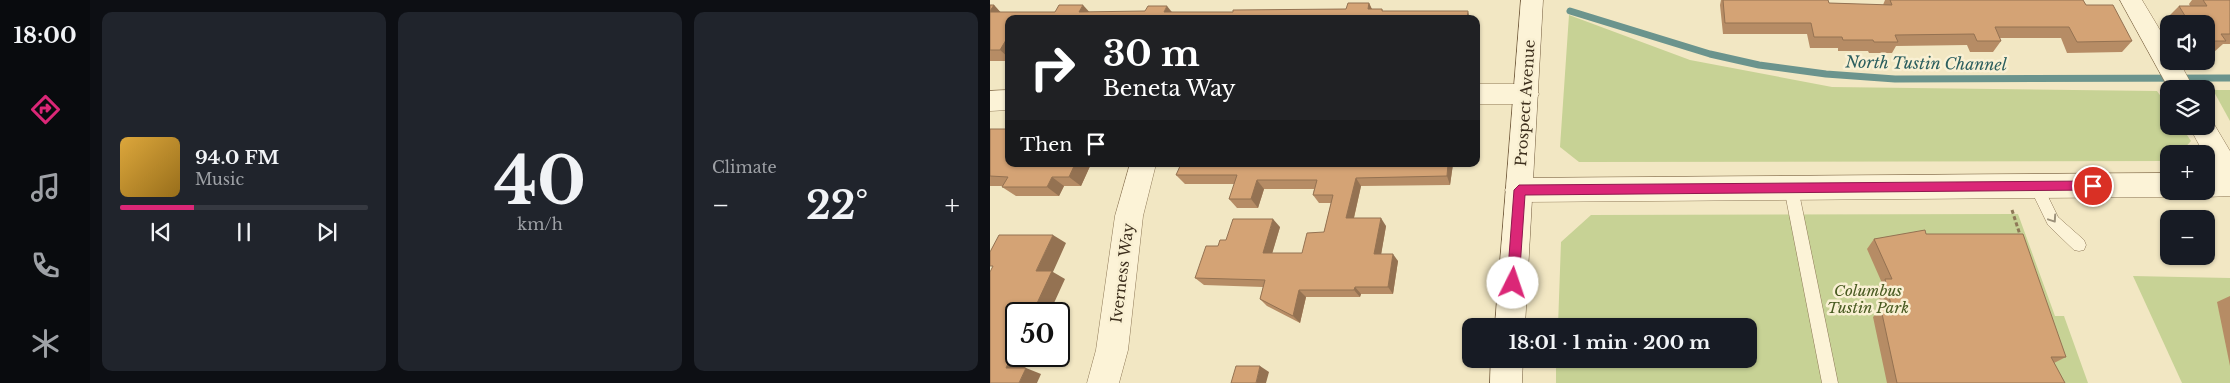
<!DOCTYPE html>
<meta charset="utf-8">
<style>
:root{--surface:#171b24;--page:#20242c;--text:#f1f3f6;--muted:#9ea1a6;--line:#363941;--accent:#db2777}
body{margin:0;font-family:"Libre Baskerville",serif;background:var(--page);color:var(--text);height:100vh;display:flex;flex-direction:column;font-size:19px;white-space:nowrap}
*{box-sizing:border-box;margin:0}
p{font-size:16px;color:var(--muted)}
.icon{flex:none;width:28px;height:28px;fill:none;stroke:currentColor;stroke-width:2;stroke-linecap:round;stroke-linejoin:round}
.map{position:relative;flex:1;overflow:hidden}
.details{display:flex;flex-direction:column;gap:12px;padding:12px;background:#0d0f14;width:900px}
.details>*{flex:none}
.hud{position:absolute;left:15px;top:15px;width:475px;height:152px;border-radius:10px;box-shadow:0 1px 4px #0004;background:#202124;color:#fff;overflow:hidden}
.tools{position:absolute;left:1170px;top:15px;display:grid;gap:10px}
.tools a{display:grid;place-items:center;width:55px;height:55px;border-radius:10px;background:var(--surface);box-shadow:0 1px 4px #0004;font-size:25px}
.speed{position:absolute;left:15px;top:302px;display:flex;gap:10px;font-size:25px;font-weight:700;text-align:center}
.speed>*{display:grid;place-content:center;width:65px;height:65px;border-radius:50%;background:var(--surface);box-shadow:0 1px 4px #0004;line-height:1}
.speed .limit{border:2px solid #111;border-radius:8px;background:#fff;color:#111}
.pin{position:absolute;display:grid;place-items:center;width:42px;height:42px;color:#fff;margin:-21px;border:2px solid #fff;border-radius:50%;box-shadow:0 1px 5px #0007}
.me{position:absolute;width:55px;margin:-28px;rotate:4deg;stroke-linejoin:round;filter:drop-shadow(0 0 4px #0008)}
.turn{display:flex;align-items:center;gap:18px;height:105px;padding:0 15px;font-size:22px}
.turn .icon{width:65px;height:65px;stroke-width:2.5}
.turn b{display:block;font-size:35px;line-height:42px}
.then{display:flex;align-items:center;height:48px;padding:0 15px;background:#0003;gap:10px;font-size:19px}
.big{font-size:38px;font-weight:700;line-height:1.1}
.details .widget{flex:1;display:flex;flex-direction:column;justify-content:center;gap:8px;min-width:0;padding:0 18px;border-radius:10px;background:var(--page)}
.details .dial{align-items:center;gap:0}
.dial b{font-size:65px;line-height:1}
.song{display:flex;align-items:center;gap:15px}
.cover{width:60px;height:60px;border-radius:8px;background:linear-gradient(135deg,hsl(40 70% 55%),hsl(40 70% 35%))}
.played{height:5px;border-radius:2px;background:linear-gradient(90deg,var(--accent) 30%,var(--line) 30%)}
.keys{display:flex;justify-content:space-around;direction:ltr}
.heat{display:flex;justify-content:space-between;align-items:center;font-size:28px;direction:ltr}
.details .tiles{flex:1;display:grid;gap:12px;grid-template-columns:repeat(3,1fr)}
.trip{position:absolute;left:472px;top:318px;width:295px;height:50px;border-radius:10px;background:var(--surface);box-shadow:0 1px 4px #0004;font-weight:700;line-height:50px;text-align:center}
main{display:flex;flex:1;min-height:0}
.dock{display:flex;flex-direction:column;width:90px;justify-content:space-around;align-items:center;background:#090b0e;color:var(--muted)}
.dock .icon{width:35px;height:35px}
.dock .selected{color:var(--accent)}
.dock b{font-size:22px;color:var(--text)}
.map>svg:first-child{display:block}
.green{fill:#c7d295}
.lines{fill:none;stroke-linecap:round;stroke-linejoin:round}
.stream{stroke:#6b948d;stroke-width:7}
.service-casing{stroke:#8e7857;stroke-width:1}
.minor-casing{stroke:#8e7857;stroke-width:1}
.tertiary-casing{stroke:#8e7857;stroke-width:1}
.secondary-casing{stroke:#70593b;stroke-width:1}
.path{stroke:#8e7857;stroke-width:3;stroke-dasharray:4 2.5;stroke-linecap:butt}
.service{fill:#fcf3d7;fill-rule:evenodd}
.minor{fill:#fcf3d7;fill-rule:evenodd}
.tertiary{fill:#fcf3d7;fill-rule:evenodd}
.secondary{fill:#fcf3d7;fill-rule:evenodd}
.wall{fill:#b68c65}
.shaded-wall{fill:#947252}
.building{fill:#d4a375;stroke:#947252}
.oneway{stroke:#9c917a}
.route{fill:#db2777;stroke:#8e194d}
.labels{text-anchor:middle;dominant-baseline:central;stroke-width:5;stroke-linejoin:round;paint-order:stroke}
.street-label{font-size:15px;fill:#3d2f1d;stroke:#f9f0d3}
.park-label{font-size:15px;font-style:italic;fill:#495b22;stroke:#f9f0d3}
.water-label{font-size:16px;font-style:italic;fill:#2b5e5e;stroke:#f9f0d3}
</style>
<main>
<nav class="dock">
<b>18:00</b>
<svg class="icon selected" aria-label="directions" viewBox="0 0 24 24"><path d="M12 3l9 9-9 9-9-9zM9 14v-3h6M13 9l2 2-2 2"/></svg>
<svg class="icon" aria-label="music" viewBox="0 0 24 24"><path d="M9 18V5l10-2v13"/><circle cx="6" cy="18" r="3"/><circle cx="16" cy="16" r="3"/></svg>
<svg class="icon" aria-label="phone" viewBox="0 0 24 24"><path d="M5 4h4l2 5-3 2q2 4 5 5l2-3 5 2v4C11 20 4 13 5 4z"/></svg>
<svg class="icon" aria-label="climate" viewBox="0 0 24 24"><path d="M12 3v18M4 7l16 10M4 17L20 7"/></svg>
</nav>
<section class="details">
<div class="tiles">
<div class="widget">
<div class="song"><i class="cover"></i><div><b>94.0 FM</b><p>Music</p></div></div>
<div class="played"></div>
<div class="keys"><svg class="icon" aria-label="previous" viewBox="0 0 24 24"><path d="M18 5L8 12l10 7zM5 5v14"/></svg><svg class="icon" aria-label="pause" viewBox="0 0 24 24"><path d="M8 5v14M16 5v14"/></svg><svg class="icon" aria-label="next" viewBox="0 0 24 24"><path d="M6 5l10 7-10 7zM19 5v14"/></svg></div>
</div>
<div class="widget dial"><b>40</b><p>km/h</p></div>
<div class="widget"><p>Climate</p>
<div class="heat"><a>−</a><b class="big">22°</b><a>+</a></div>
</div>
</div>
</section>
<div class="map">
<svg width="1240" height="383" viewBox="0 0 1240 383">
<rect width="100%" height="100%" fill="#f2e7c3"/>
<!-- green -->
<g class="green">
<path d="M579 15 700 60 842 87 1167 91 1179 108V126H1191L1201 141 1189 154H1179V161L589 162 570 147Z"/>
<path d="M1223 90H1240V121Z"/>
<path d="M1028 214 1065 316H1074L1098 383H566V359H759V326H568L571 242 601 215Z"/>
<path d="M1143 276 1240 278V383H1192Z"/>
</g>
<g class="lines">
<!-- stream -->
<path class="stream" d="M580 11 720 54 769 65 836 74 905 79 1240 78"/>
<defs>
<g id="service">
<path d="M1046 180 1051 182 1068 217 1094 240 1096 245 1094 250 1089 251 1084 250 1058 225 1039 186 1041 182Z"/>
<path d="M801 182 806 184 808 188 848 383H832L794 188 796 184Z"/>
</g>
<g id="minor">
<path d="M1130 0H1152L1179 45V61H1189L1204 89H1179Z"/>
<path d="M1216 117 1221 119 1240 151V196L1216 197 1205 191H1216V173H1224L1216 158V154H1214L1199 126H1216Z"/>
<path d="M140 164H166L153 216 138 350 129 383H97L106 350 125 216Z"/>
<path d="M1179 173V191H1190L1179 197 529 202 519 198 515 190 519 182 529 178Z"/>
</g>
<g id="tertiary">
<path d="M486 84H536L545 87 549 94 545 101 536 104H486Z"/>
<path d="M19 90V110L0 111V91Z"/>
</g>
<g id="secondary">
<path d="M531 0H553L535 326H505Z"/>
<path d="M501 359H533L532 383H500Z"/>
</g>
</defs>
<!-- service casing -->
<use href="#service" class="service-casing"/>
<!-- minor casing -->
<use href="#minor" class="minor-casing"/>
<!-- tertiary casing -->
<use href="#tertiary" class="tertiary-casing"/>
<!-- secondary casing -->
<use href="#secondary" class="secondary-casing"/>
<!-- path -->
<path class="path" d="M1022 210 1031 238"/>
<!-- service -->
<use href="#service" class="service"/>
<!-- minor -->
<use href="#minor" class="minor"/>
<!-- tertiary -->
<use href="#tertiary" class="tertiary"/>
<!-- secondary -->
<use href="#secondary" class="secondary"/>
</g>
<!-- wall -->
<g class="wall">
<path d="M731 0H838L839 3 893 5 895 0H1093L1096 5 1142 41 1132 52 1077 53 1071 38H1010L1011 41 1003 52H980L977 45 906 46 902 53H879L878 51H848V48H820L817 34H733L730 5Z"/>
<path d="M1202 0H1240V44H1233L1224 52H1216V24H1183L1179 16 1189 6H1200L1199 4Z"/>
<path d="M379 3 382 9H392L393 11 19 19V61H0V5H4L10 12H243L356 9Z"/>
<path d="M0 129 19 164H101L91 186H74L69 196H26L12 187 13 186H0Z"/>
<path d="M463 164 460 185 371 186 364 218 396 226 391 254 408 261 403 294H371L370 297H316L310 323 277 306 270 299 273 287 214 285 205 278 228 246 236 240 290 227 282 253H312L334 232 341 203H329L323 195 324 189H274L268 208H247L239 199 245 184H195L186 175Z"/>
<path d="M936 234 1076 357 1064 363 1075 383H897L883 317 891 309H892L887 288 892 283 877 249 884 239Z"/>
<path d="M1240 296V366L1227 302Z"/>
</g>
<!-- shaded-wall -->
<g class="shaded-wall">
<path d="M379 3 384 14 378 9Z"/>
<path d="M4 5 15 17 0 12V11Z"/>
<path d="M93 5 103 16 89 12Z"/>
<path d="M177 6 186 17 174 12Z"/>
<path d="M478 11 480 19H477Z"/>
<path d="M16 40 19 43V58L10 50Z"/>
<path d="M85 164H101L91 186 79 177Z"/>
<path d="M458 164H463L460 185 457 176Z"/>
<path d="M62 177 74 186 69 196 57 187Z"/>
<path d="M366 178 371 186 362 226 356 218Z"/>
<path d="M267 180 274 189 268 208 261 199Z"/>
<path d="M391 218 396 226 390 261 384 254Z"/>
<path d="M283 219 290 227 280 261 273 253Z"/>
<path d="M63 235 76 243 63 272 75 279 59 314H42L46 271Z"/>
<path d="M403 254 408 261 403 294 398 287Z"/>
<path d="M365 287 371 294 370 297 364 290Z"/>
<path d="M309 290 316 297 310 323 303 316Z"/>
<path d="M26 346V356H40L32 374 16 368Z"/>
<path d="M270 366 279 372 276 383H266Z"/>
<path d="M36 368 51 374 47 383H29Z"/>
</g>
<!-- building -->
<g class="building">
<path d="M733 0H838L839 3 902 5 900 0H1093L1096 5H1123L1142 41 1087 42 1079 27H1005L1011 41H987L984 34 905 35 908 42H884L883 40H853L852 37H824L821 23H735Z"/>
<path d="M1213 0H1240V34H1231L1236 41H1216V24H1200L1189 6H1217Z"/>
<path d="M358 3H379L378 9H392V11H478L477 19H19V40H16L10 50H0V12H65L69 5H93L89 12 155 11 158 6H177L174 12H243V10L356 9Z"/>
<path d="M0 5H4L0 11Z"/>
<path d="M0 129H19V164H85L79 177H62L57 187H12L18 177 0 176Z"/>
<path d="M191 164H458L457 176 366 178 356 218H391L384 254H403L398 287H365L364 290H309L303 316 270 299 275 280 205 278 216 246H228L230 240H236L243 219H283L273 253H312L317 233 334 232 343 195H323L327 180H267L261 199H239L247 175H186Z"/>
<path d="M935 230 936 234H1033L1076 357H1061L1075 383H907L891 309H902L895 279H902L884 239Z"/>
<path d="M9 235H63L46 271H62L42 314H26V346L16 368H36L29 383H0V272L3 266H0V252Z"/>
<path d="M246 366H270L266 383H241Z"/>
</g>
<!-- one-way arrows -->
<defs><path id="oneway-chevron" d="M-2-3.5L2.5 0L-2 3.5" fill="none" stroke-width="1.6" stroke-linecap="round" stroke-linejoin="round" transform="scale(1.25)"/></defs>
<use class="oneway" href="#oneway-chevron" transform="translate(1063 219) rotate(56)"/>
<!-- route -->
<path class="route" d="M1103 181 1109 186 1103 190 535 195 529 283 527 287 523 289 518 287 517 283 524 190 529 185Z"/>
<g class="labels">
<!-- street labels -->
<g class="street-label">
<text transform="translate(535 103) rotate(-86)">Prospect Avenue</text>
<text transform="translate(132 273) rotate(-83)">Iverness Way</text>
</g>
<!-- park labels -->
<g class="park-label">
<text x="878" y="290">Columbus<tspan x="878" dy="17">Tustin Park</tspan></text>
</g>
<!-- water labels -->
<g class="water-label">
<text transform="translate(936 63) rotate(1)">North Tustin Channel</text>
</g>
</g>
</svg>
<div class="tools">
<a><svg class="icon" aria-label="sound" viewBox="0 0 24 24"><path d="M4 9h4l5-4v14l-5-4H4zM17 9q2 3 0 6"/></svg></a>
<a><svg class="icon" aria-label="layers" viewBox="0 0 24 24"><path d="M12 4l9 5-9 5-9-5zM3 14l9 5 9-5"/></svg></a>
<a>+</a>
<a>−</a>
</div>
<div class="speed"><div class="limit">50</div></div>
<div class="pin" style="left:1103px;top:186px;background:#d93025"><svg class="icon" aria-label="arrive" viewBox="0 0 24 24"><path d="M6 21V4h12l-3 4 3 4H6"/></svg></div>
<svg class="me" style="left:523px;top:283px" viewBox="-20 -20 40 40"><circle r="19" fill="#fff"/><path d="M0-13L10 11 0 6-10 11z" fill="#db2777"/></svg>
<div class="trip">18:01 · 1 min · 200 m</div>
<div class="hud">
<div class="turn"><svg class="icon" aria-label="right" viewBox="0 0 24 24"><path d="M7 20v-9h11M14 6l5 5-5 5"/></svg><div><b>30 m</b>Beneta Way</div></div>
<div class="then">Then<svg class="icon" aria-label="arrive" viewBox="0 0 24 24"><path d="M6 21V4h12l-3 4 3 4H6"/></svg></div>
</div>
</div>
</main>
